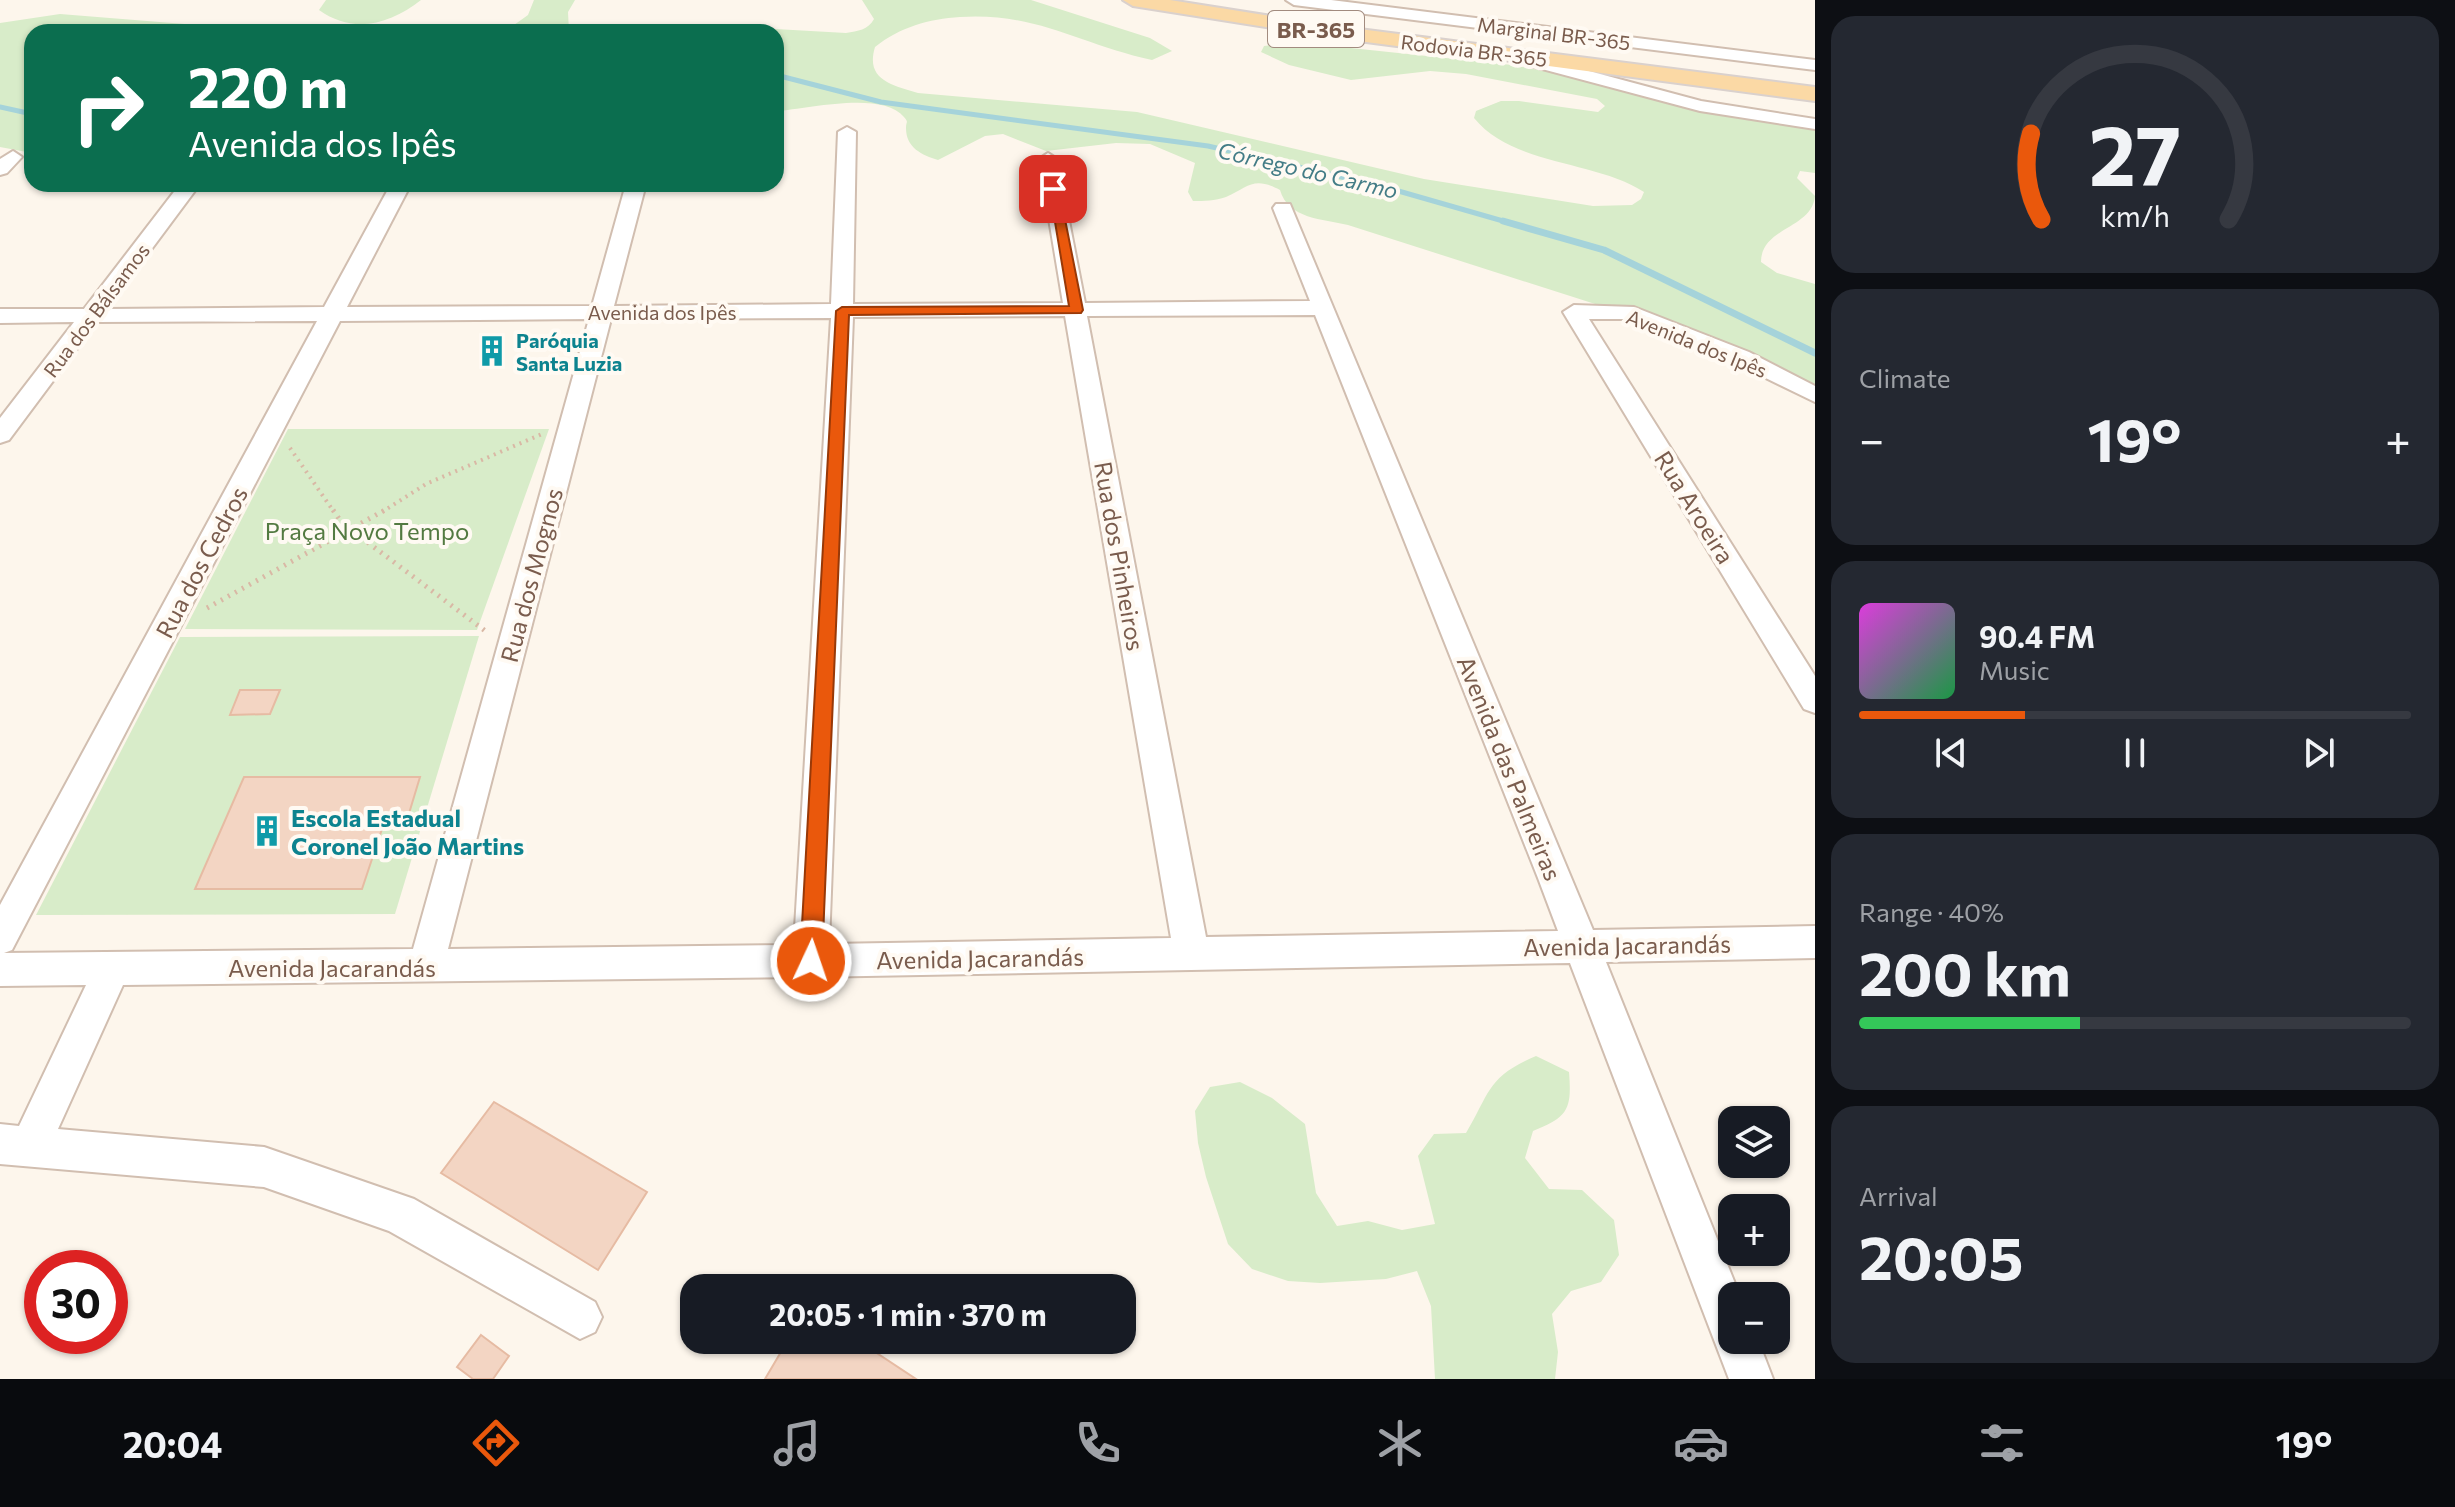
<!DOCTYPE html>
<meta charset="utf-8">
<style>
:root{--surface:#171b24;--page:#242831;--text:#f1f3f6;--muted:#9ea1a6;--line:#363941;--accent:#ea580c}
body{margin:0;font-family:Commissioner,sans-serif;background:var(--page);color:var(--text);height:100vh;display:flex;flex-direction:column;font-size:30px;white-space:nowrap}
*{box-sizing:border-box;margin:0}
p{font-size:26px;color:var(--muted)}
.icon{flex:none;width:44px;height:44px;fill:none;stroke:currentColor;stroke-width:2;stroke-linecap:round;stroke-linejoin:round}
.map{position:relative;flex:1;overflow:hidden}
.drawer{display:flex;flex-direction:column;gap:16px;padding:16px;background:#0d0f14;width:640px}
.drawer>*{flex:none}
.banner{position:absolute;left:24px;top:24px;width:760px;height:168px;border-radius:24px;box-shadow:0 2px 6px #0004;background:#0b6e4f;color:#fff;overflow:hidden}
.controls{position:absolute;left:1718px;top:1106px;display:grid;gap:16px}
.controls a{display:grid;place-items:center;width:72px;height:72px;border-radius:16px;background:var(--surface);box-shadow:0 2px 6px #0004;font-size:40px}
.speed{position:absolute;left:24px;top:1250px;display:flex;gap:16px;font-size:40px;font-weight:700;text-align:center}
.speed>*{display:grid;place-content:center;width:104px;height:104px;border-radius:50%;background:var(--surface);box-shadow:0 2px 6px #0004;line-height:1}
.speed .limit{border:12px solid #d22;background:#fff;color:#111}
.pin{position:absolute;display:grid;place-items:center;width:68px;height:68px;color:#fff;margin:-34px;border-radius:16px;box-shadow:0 4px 12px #0006}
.me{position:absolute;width:88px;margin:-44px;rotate:3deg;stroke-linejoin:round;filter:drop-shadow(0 0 6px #0008)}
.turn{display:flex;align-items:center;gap:28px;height:168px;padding:0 32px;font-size:36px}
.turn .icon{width:104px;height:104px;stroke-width:2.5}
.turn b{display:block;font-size:56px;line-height:68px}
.big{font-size:60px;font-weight:700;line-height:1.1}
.drawer .widget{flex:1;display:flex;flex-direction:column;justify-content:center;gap:12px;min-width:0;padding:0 28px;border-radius:24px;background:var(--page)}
.drawer .dial{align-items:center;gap:0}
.dial svg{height:208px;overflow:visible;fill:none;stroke:var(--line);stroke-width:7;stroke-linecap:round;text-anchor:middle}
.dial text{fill:var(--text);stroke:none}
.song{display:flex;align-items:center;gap:24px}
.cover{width:96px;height:96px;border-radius:12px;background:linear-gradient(135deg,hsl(300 70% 55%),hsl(140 70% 35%))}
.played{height:8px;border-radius:4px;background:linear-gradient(90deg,var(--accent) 30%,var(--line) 30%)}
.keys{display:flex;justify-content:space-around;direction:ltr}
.heat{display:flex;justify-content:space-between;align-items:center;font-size:44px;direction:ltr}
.charge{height:12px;border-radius:6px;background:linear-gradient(90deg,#34c759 40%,var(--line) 0)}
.trip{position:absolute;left:680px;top:1274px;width:456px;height:80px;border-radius:24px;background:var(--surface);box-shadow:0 2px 6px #0004;font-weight:700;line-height:80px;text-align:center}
.tab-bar{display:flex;height:128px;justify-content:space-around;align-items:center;background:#090b0e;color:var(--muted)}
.tab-bar .icon{width:56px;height:56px}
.tab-bar .current{color:var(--accent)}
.tab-bar b{font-size:36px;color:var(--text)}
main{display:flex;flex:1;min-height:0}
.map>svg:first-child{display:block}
.green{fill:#d8ecc9}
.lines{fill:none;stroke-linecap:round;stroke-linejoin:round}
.stream-far1{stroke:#a5d3da;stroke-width:5}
.stream{stroke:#a5d3da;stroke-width:7}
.building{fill:#f3d5c3;stroke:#e6bba3;stroke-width:2}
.minor-casing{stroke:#d1beb0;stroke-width:4}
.major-casing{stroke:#dad1cd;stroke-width:4}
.path-far1{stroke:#d9b8a5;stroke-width:4;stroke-dasharray:2 5;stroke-linecap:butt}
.path{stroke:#d9b8a5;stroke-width:5;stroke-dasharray:2 6;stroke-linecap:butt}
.minor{fill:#fff;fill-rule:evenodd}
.major{fill:#fbd9a5;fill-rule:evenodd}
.route{fill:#ea580c;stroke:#983908;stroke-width:2}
.labels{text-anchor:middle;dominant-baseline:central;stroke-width:8;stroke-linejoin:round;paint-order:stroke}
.far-street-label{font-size:20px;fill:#7a5c4d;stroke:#fffaf3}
.far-culture-label{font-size:20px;font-weight:bold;fill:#0d838f;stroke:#fffaf3;text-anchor:start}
.shield{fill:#fffaf3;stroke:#a28b7f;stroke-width:2}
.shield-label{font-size:22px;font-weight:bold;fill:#7a5c4d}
.far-water-label{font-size:22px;font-style:italic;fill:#437c86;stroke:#fffaf3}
.street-label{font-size:24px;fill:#7a5c4d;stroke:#fffaf3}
.park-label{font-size:24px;fill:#537a41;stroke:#fffaf3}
.culture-label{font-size:24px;font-weight:bold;fill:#0d838f;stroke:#fffaf3;text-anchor:start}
</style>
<main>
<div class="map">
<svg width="1815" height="1379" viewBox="0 0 1815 1379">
<rect width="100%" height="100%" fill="#fdf6ec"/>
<!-- green -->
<g class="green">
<path d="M326 0H421C390 24 354 35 319 10Z"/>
<path d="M534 0H575L568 12 569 32H504L528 15Z"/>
<path d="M862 0H1031L1150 38 1172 51 1152 60C1081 45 1037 12 960 17 929 19 900 27 875 47 865 80 892 85 918 93L1137 112 1424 179 1593 206 1632 205 1641 199 1644 192C1595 160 1513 166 1474 118L1476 111 1501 101H1519L1598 112 1605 106 1597 99 1466 74 1430 71 1351 80 1289 65 1261 52 1264 46 1294 42 1512 65 1605 82 1688 104 1815 122V173L1800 171 1797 178 1815 196C1812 229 1761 227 1761 262L1777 273 1815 284V387L1667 327 1348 225C1323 219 1288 219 1280 190 1253 176 1249 187 1226 197 1215 201 1204 201 1193 201L1188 192 1195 163 1150 144 1116 143 1046 151 1003 134 985 136 938 160C922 155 906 148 906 128 906 121 909 123 904 117 882 90 807 109 776 111V32H694L741 27 846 33C858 31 868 30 874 19Z"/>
<path d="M60 14 197 25 217 32H32V153L0 147V23Z"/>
<path d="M288 429H549L477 630 185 629Z"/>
<path d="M479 636 395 914 36 915 180 637Z"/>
<path d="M1536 1056 1569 1072C1572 1110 1568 1117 1533 1131L1525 1158 1549 1189 1582 1190 1614 1220 1619 1255 1601 1282 1571 1291 1552 1314 1558 1352 1555 1379H1435L1431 1306 1417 1271 1386 1279 1320 1283 1288 1281 1252 1269 1228 1244 1206 1177 1198 1143 1195 1111 1210 1087 1240 1082 1272 1098 1305 1124 1316 1193 1337 1226 1368 1221 1402 1230 1435 1224 1418 1156 1434 1134 1466 1133C1491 1091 1487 1077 1536 1056Z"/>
</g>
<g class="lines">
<!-- stream-far1 -->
<g class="stream-far1">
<path d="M776 75 881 102 1208 146 1381 186 1510 223"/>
<path d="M0 107 32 114"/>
</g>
<!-- stream -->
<path class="stream" d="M1503 221 1604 250 1815 353"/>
</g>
<!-- building -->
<g class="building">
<path d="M240 690H280L270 714 230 715Z"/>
<path d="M244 777H420L407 820H385L362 889H195Z"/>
<path d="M494 1102 647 1192 598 1270 441 1173Z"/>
<path d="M481 1335 509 1356 493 1379H473L457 1367Z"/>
<path d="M788 1340H857L916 1379H765Z"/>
</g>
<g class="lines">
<defs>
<g id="minor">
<path d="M1286 0H1331L1815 60V70L1294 5Z"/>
<path d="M1529 55 1701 101 1815 119V129L1700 111 1523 64 1521 60Z"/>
<path d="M847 127 856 132 853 304 1063 303 1039 159 1048 153 1057 159 1085 303 1310 301 1273 208 1276 204H1290L1593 930 1815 926V958L1606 962 1740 1296H1732V1340H1758L1773 1379H1729L1570 963 811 977 123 985 58 1129 264 1147 414 1199 595 1302 602 1317 595 1332 580 1339 389 1231 264 1187 0 1164V1124L19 1126 86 985 0 986V905L317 321 97 322 9 440 0 443V418L74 322 0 323V309H84L180 184H200L107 309 324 307 391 184H411L347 307 592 306 626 184H646L614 306 831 304 838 132ZM1315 315 1538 878 1558 931 1206 937 1087 316ZM1065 316 1171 938 829 944 853 317ZM831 318 794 945 448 949 611 319ZM589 319 413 949 4 953 12 950 340 321Z"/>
<path d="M13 151 22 157 7 173 0 175V159Z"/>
<path d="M1574 305 1634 307 1749 352 1815 386V402L1733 362 1623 319H1589L1815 676V713L1804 709 1563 312Z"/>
</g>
<path id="major" d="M1123 0H1170L1328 25 1815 87V101L1328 37 1133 6Z"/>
</defs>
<!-- minor casing -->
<use href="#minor" class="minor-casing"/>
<!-- major casing -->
<use href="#major" class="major-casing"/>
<!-- path-far1 -->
<g class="path-far1">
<path d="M290 448 334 512"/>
<path d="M382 512 426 484 542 434"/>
</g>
<!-- path -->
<g class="path">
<path d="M333 510 342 523 488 633"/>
<path d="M207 608 385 510"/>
</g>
<!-- minor -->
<use href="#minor" class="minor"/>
<!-- major -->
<use href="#major" class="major"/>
</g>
<!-- route -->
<path class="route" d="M1049 186 1059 189 1083 310 1081 313 849 315 822 961 819 968 811 971 804 968 800 961 836 311 842 307 1069 306Z"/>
<!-- icons -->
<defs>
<symbol id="building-bare" viewBox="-9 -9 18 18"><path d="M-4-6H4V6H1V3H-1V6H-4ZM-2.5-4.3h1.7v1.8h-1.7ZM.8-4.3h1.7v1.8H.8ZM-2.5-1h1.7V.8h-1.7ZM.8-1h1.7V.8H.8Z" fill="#0f9aa8" stroke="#fffaf3" stroke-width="2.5" paint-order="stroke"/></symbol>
</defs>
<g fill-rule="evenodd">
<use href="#building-bare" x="470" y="329" width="44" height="44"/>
<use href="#building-bare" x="245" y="809" width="44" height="44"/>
</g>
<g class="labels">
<!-- far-street labels -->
<g class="far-street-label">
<text transform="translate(1554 33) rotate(7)">Marginal BR-365</text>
<text transform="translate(1474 50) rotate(7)">Rodovia BR-365</text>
<text transform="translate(96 310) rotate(-53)">Rua dos Bálsamos</text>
<text x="662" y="312">Avenida dos Ipês</text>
<text transform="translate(1697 343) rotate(22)">Avenida dos Ipês</text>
</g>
<!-- far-culture labels -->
<g class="far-culture-label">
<text x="516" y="340">Paróquia<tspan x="516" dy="23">Santa Luzia</tspan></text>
</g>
<!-- shield labels -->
<rect class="shield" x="1268" y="11" width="96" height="36" rx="6"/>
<g class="shield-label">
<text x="1316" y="29">BR-365</text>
</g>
<!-- far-water labels -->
<g class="far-water-label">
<text transform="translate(1308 170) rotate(13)">Córrego do Carmo</text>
</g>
<!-- street labels -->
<g class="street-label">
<text transform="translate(1695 507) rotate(58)">Rua Aroeira</text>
<text transform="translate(1120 556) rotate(80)">Rua dos Pinheiros</text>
<text transform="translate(201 562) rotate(-62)">Rua dos Cedros</text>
<text transform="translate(531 575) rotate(-75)">Rua dos Mognos</text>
<text transform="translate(1510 768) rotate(68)">Avenida das Palmeiras</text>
<text transform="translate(1627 945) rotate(-1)">Avenida Jacarandás</text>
<text transform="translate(980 958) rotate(-1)">Avenida Jacarandás</text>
<text x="332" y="967">Avenida Jacarandás</text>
</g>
<!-- park labels -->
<g class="park-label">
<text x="367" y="530">Praça Novo Tempo</text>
</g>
<!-- culture labels -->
<g class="culture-label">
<text x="291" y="817">Escola Estadual<tspan x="291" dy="28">Coronel João Martins</tspan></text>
</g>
</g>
</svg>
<div class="controls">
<a><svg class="icon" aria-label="layers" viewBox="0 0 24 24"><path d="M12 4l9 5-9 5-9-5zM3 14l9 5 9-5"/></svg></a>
<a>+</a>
<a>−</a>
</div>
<div class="speed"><div class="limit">30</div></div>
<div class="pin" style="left:1053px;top:189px;background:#d93025"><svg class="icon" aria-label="arrive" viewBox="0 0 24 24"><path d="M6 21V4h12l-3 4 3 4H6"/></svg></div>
<svg class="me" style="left:811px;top:961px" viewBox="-20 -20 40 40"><circle r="17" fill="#ea580c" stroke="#fff" stroke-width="3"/><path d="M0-11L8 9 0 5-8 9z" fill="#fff"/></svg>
<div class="trip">20:05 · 1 min · 370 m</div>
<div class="banner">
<div class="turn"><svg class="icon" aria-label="right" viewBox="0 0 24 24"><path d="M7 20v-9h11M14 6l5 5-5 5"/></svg><div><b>220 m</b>Avenida dos Ipês</div></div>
</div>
</div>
<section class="drawer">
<div class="widget dial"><svg viewBox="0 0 100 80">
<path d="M14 69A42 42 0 1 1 86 69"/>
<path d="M14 69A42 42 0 0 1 10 36" stroke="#ea580c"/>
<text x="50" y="56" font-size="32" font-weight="700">27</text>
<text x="50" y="72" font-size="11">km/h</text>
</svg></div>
<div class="widget"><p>Climate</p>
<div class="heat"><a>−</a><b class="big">19°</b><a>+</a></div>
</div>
<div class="widget">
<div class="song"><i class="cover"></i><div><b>90.4 FM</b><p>Music</p></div></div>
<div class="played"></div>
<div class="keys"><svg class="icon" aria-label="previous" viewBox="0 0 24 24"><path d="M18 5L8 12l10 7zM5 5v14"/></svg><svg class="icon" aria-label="pause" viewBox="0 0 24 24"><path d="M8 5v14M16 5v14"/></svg><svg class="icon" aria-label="next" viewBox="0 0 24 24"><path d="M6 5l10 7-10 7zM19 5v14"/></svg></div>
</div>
<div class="widget"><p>Range · 40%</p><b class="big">200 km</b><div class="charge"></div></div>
<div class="widget"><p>Arrival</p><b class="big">20:05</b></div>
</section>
</main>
<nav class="tab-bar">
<b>20:04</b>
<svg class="icon current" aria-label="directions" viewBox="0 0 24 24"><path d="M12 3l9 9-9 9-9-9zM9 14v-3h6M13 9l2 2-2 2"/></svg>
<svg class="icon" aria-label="music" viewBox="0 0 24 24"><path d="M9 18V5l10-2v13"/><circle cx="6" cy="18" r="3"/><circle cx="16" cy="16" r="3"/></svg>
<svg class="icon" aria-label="phone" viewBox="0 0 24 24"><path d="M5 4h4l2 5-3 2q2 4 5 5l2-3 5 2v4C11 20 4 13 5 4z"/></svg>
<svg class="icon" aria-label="climate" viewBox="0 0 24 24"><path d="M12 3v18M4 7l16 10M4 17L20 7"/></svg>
<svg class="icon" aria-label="car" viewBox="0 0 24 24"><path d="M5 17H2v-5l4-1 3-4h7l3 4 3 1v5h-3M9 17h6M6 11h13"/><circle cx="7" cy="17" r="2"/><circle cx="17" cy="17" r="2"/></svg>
<svg class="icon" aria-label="filters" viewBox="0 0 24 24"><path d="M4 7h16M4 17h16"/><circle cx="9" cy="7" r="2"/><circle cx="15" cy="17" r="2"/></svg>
<b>19°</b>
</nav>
